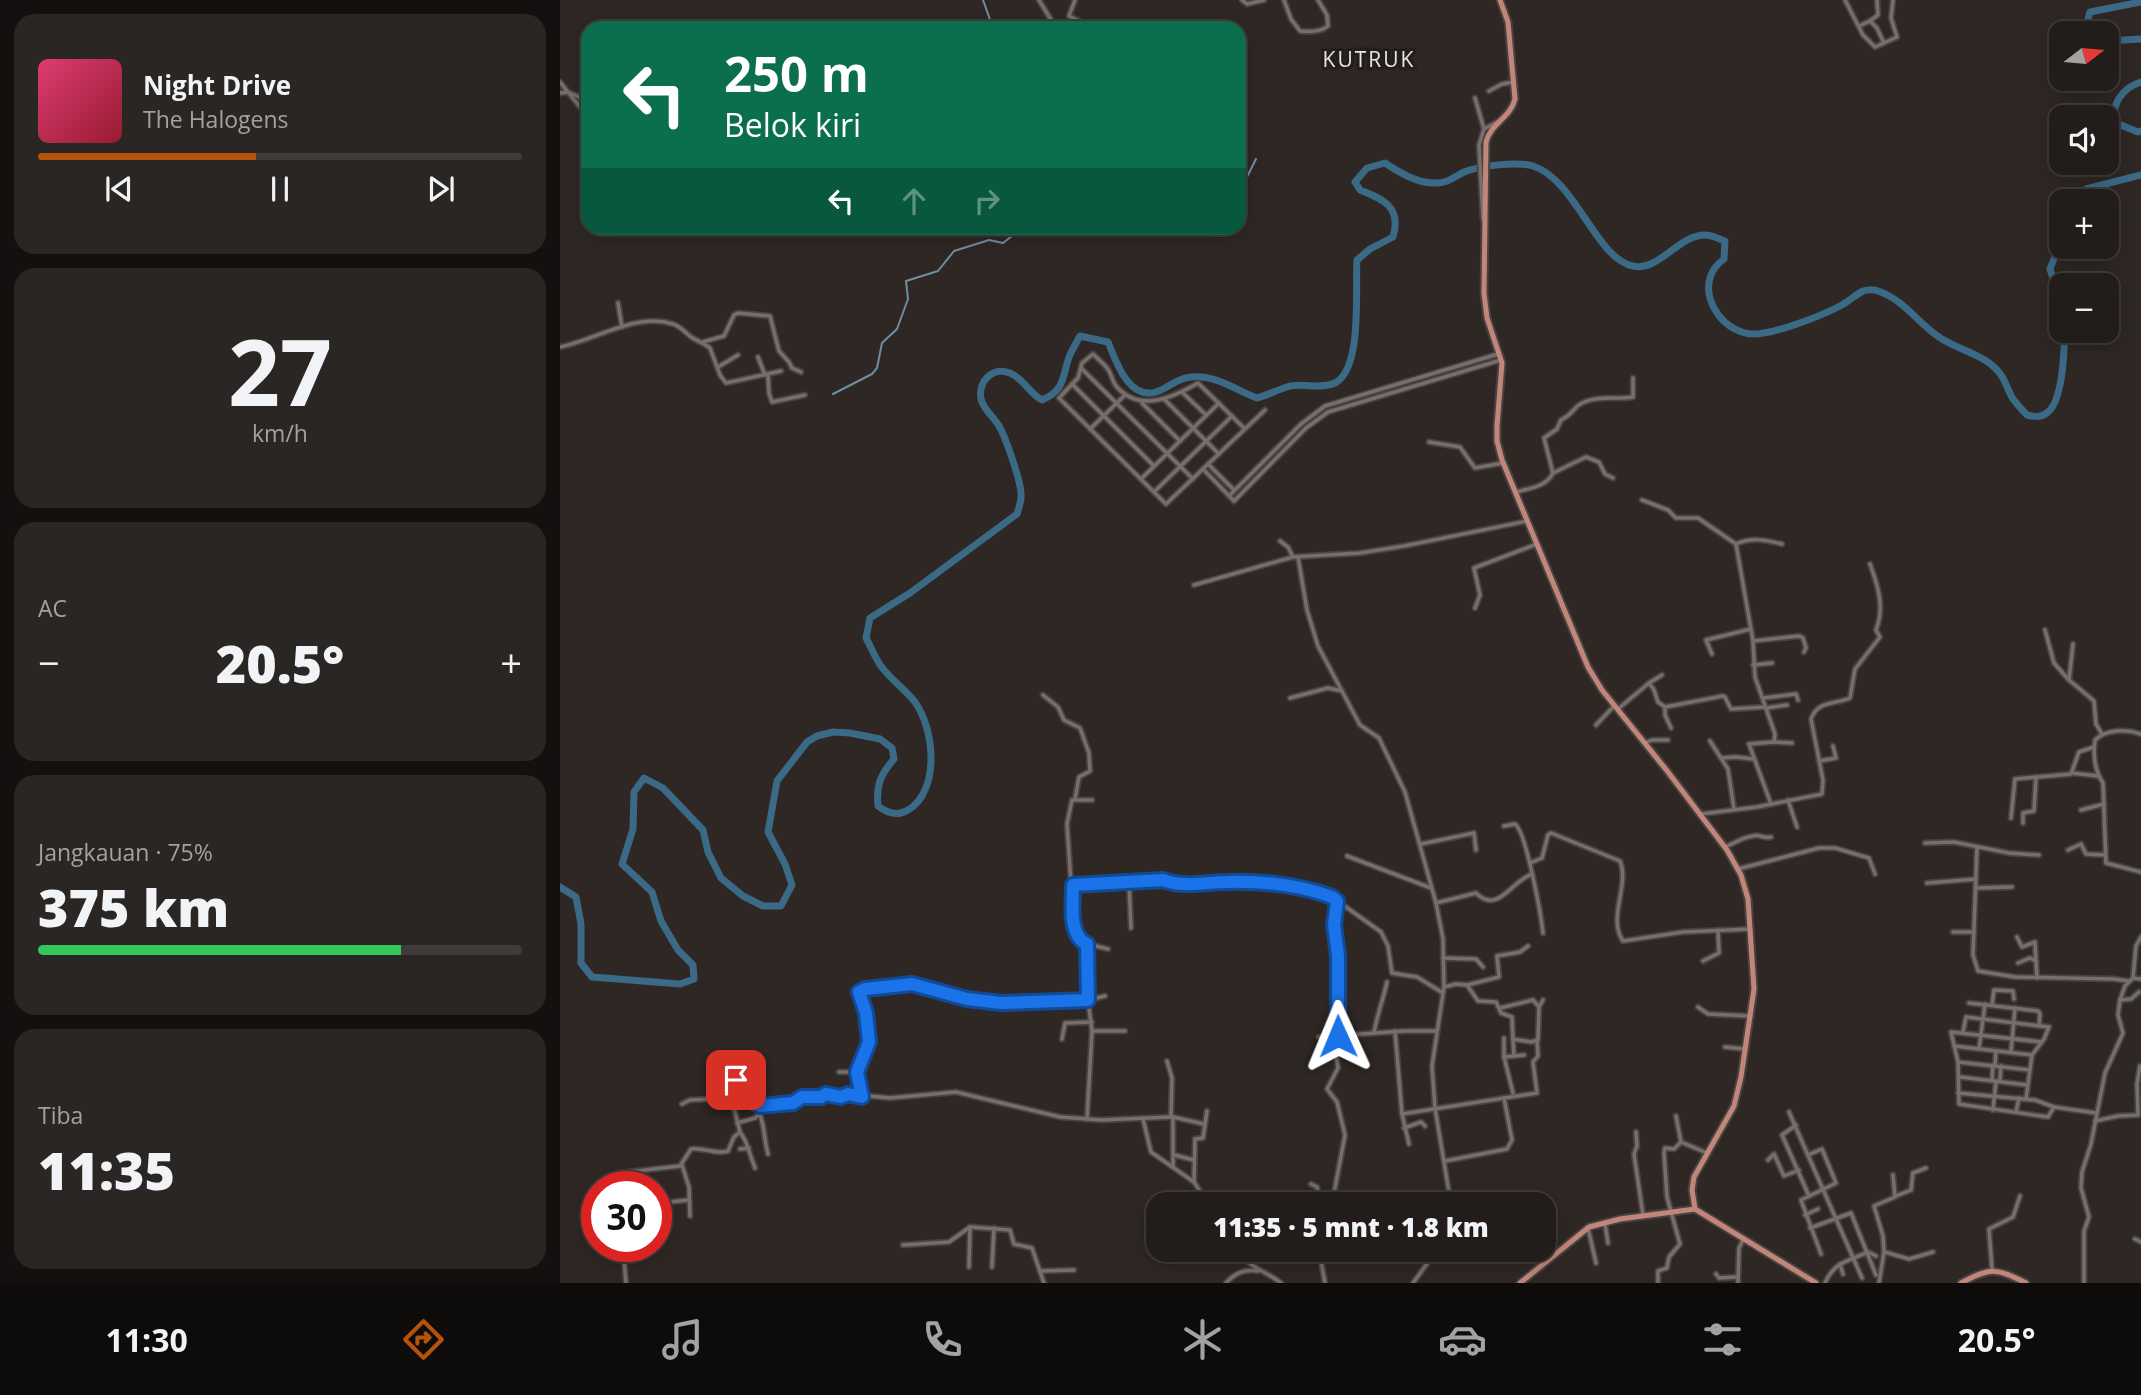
<!DOCTYPE html>
<html lang="id">
<meta charset="utf-8">
<style>
:root{--surface:#221d1b;--page:#2a2624;--text:#f1f3f6;--muted:#a2a2a3;--line:#3f3b3a;--accent:#b45309}
body{margin:0;font-family:"Open Sans",sans-serif;background:var(--page);color:var(--text);height:100vh;display:flex;flex-direction:column;font-size:26px;white-space:nowrap}
*{box-sizing:border-box;margin:0}
p{font-size:23px;color:var(--muted)}
.icon{flex:none;width:38px;height:38px;fill:none;stroke:currentColor;stroke-width:2;stroke-linecap:round;stroke-linejoin:round}
.map{position:relative;flex:1;overflow:hidden}
.drawer{display:flex;flex-direction:column;gap:14px;padding:14px;background:#13100f;width:560px}
.drawer>*{flex:none}
.banner{position:absolute;left:21px;top:21px;width:665px;height:214px;border-radius:21px;box-shadow:0 4px 18px #0003,0 0 0 2px var(--line);background:#0b6e4f;color:#fff;overflow:hidden}
.needle{width:46px;rotate:74deg}
.controls{position:absolute;left:1489px;top:21px;display:grid;gap:14px}
.controls a{display:grid;place-items:center;width:70px;height:70px;border-radius:14px;background:var(--surface);box-shadow:0 4px 18px #0003,0 0 0 2px var(--line);font-size:35px}
.speed{position:absolute;left:21px;top:1171px;display:flex;gap:14px;font-size:35px;font-weight:700;text-align:center}
.speed>*{display:grid;place-content:center;width:91px;height:91px;border-radius:50%;background:var(--surface);box-shadow:0 4px 18px #0003,0 0 0 2px var(--line);line-height:1}
.speed .limit{border:10px solid #d22;background:#fff;color:#111}
.pin{position:absolute;display:grid;place-items:center;width:60px;height:60px;color:#fff;margin:-30px;border-radius:14px;box-shadow:0 4px 10px #0006}
.me{position:absolute;width:77px;margin:-38px;rotate:359deg;stroke-linejoin:round;filter:drop-shadow(0 0 5px #0008)}
.turn{display:flex;align-items:center;gap:24px;height:147px;padding:0 28px;font-size:32px}
.turn .icon{width:91px;height:91px;stroke-width:2.5}
.turn b{display:block;font-size:49px;line-height:60px}
.lanes{display:flex;align-items:center;height:66px;padding:0 28px;background:#0003;justify-content:center;gap:35px;direction:ltr}
.lanes .off{opacity:.35}
.big{font-size:52px;font-weight:800;line-height:1.1}
.drawer .tile{flex:1;display:flex;flex-direction:column;justify-content:center;gap:10px;min-width:0;padding:0 24px;border-radius:21px;background:var(--page)}
.drawer .dial{align-items:center;gap:0}
.dial b{font-size:91px;line-height:1}
.song{display:flex;align-items:center;gap:21px}
.cover{width:84px;height:84px;border-radius:10px;background:linear-gradient(135deg,hsl(340 70% 55%),hsl(350 70% 35%))}
.played{height:7px;border-radius:4px;background:linear-gradient(90deg,var(--accent) 45%,var(--line) 45%)}
.keys{display:flex;justify-content:space-around;direction:ltr}
.heat{display:flex;justify-content:space-between;align-items:center;font-size:38px;direction:ltr}
.charge{height:10px;border-radius:5px;background:linear-gradient(90deg,#34c759 75%,var(--line) 0)}
.trip{position:absolute;left:586px;top:1192px;width:410px;height:70px;border-radius:21px;background:var(--surface);box-shadow:0 4px 18px #0003,0 0 0 2px var(--line);font-weight:800;line-height:70px;text-align:center}
.menu{display:flex;height:112px;justify-content:space-around;align-items:center;background:#0e0c0b;color:var(--muted)}
.menu .icon{width:49px;height:49px}
.menu .on{color:var(--accent)}
.menu b{font-size:32px;color:var(--text)}
main{display:flex;flex:1;min-height:0}
.map>svg:first-child{display:block}
.lines{fill:none;stroke-linecap:round;stroke-linejoin:round}
.stream{stroke:#6f8ea1;stroke-width:2}
.river{stroke:#3b6a86;stroke-width:7}
.street-casing{stroke:#484340;stroke-width:7}
.primary-casing{stroke:#484340;stroke-width:9}
.street{stroke:#766e6a;stroke-width:3.5}
.primary{stroke:#c28579;stroke-width:5}
.route-casing{stroke:#114b97;stroke-width:18}
.route{stroke:#1a73e8;stroke-width:12}
.labels{text-anchor:middle;dominant-baseline:central;stroke-width:7;stroke-linejoin:round;paint-order:stroke}
.quarter-label{font-size:21px;letter-spacing:2px;fill:#e8e3e1;stroke:#241e1b}
</style>
<main>
<section class="drawer">
<div class="tile">
<div class="song"><i class="cover"></i><div><b>Night Drive</b><p>The Halogens</p></div></div>
<div class="played"></div>
<div class="keys"><svg class="icon" aria-label="previous" viewBox="0 0 24 24"><path d="M18 5L8 12l10 7zM5 5v14"/></svg><svg class="icon" aria-label="pause" viewBox="0 0 24 24"><path d="M8 5v14M16 5v14"/></svg><svg class="icon" aria-label="next" viewBox="0 0 24 24"><path d="M6 5l10 7-10 7zM19 5v14"/></svg></div>
</div>
<div class="tile dial"><b>27</b><p>km/h</p></div>
<div class="tile"><p>AC</p>
<div class="heat"><a>−</a><b class="big">20.5°</b><a>+</a></div>
</div>
<div class="tile"><p>Jangkauan · 75%</p><b class="big">375 km</b><div class="charge"></div></div>
<div class="tile"><p>Tiba</p><b class="big">11:35</b></div>
</section>
<div class="map">
<svg width="1581" height="1283" viewBox="0 0 1581 1283">
<rect width="100%" height="100%" fill="#2e2724"/>
<g class="lines">
<!-- stream -->
<g class="stream">
<path d="M423 0 433 28"/>
<path d="M679 182 687 177 696 159"/>
<path d="M273 394 312 374 317 368 322 343 337 329 348 299 346 281 378 271 394 251 429 240 443 243 462 228"/>
</g>
<!-- river -->
<g class="river">
<path d="M1534 33C1525 27 1527 21 1530 12L1581 2"/>
<path d="M1547 41 1581 39"/>
<path d="M1581 82C1563 87 1550 105 1556 123L1578 132 1581 131"/>
<path d="M1520 201 1526 189 1581 175"/>
<path d="M1502 239 1490 269 1502 307"/>
<path d="M0 887 16 897 21 924V963L32 977 120 984 134 979 133 965 118 950 101 921 92 892 62 864 73 829 74 792 84 778 103 788 143 830 148 852 161 878 183 896 203 906H221L232 885 225 864 208 832 217 781 247 742 257 736 273 732 290 733 320 739 332 748 334 759C320 775 316 786 318 806 327 813 337 817 348 810 380 791 375 730 355 702 345 689 331 680 321 666 315 658 311 647 306 638L310 618 350 593 457 514C459 508 462 499 461 493 460 479 446 438 439 426 434 417 423 409 421 399 418 382 432 366 450 373 464 379 469 393 482 400 505 390 502 378 509 357 512 350 516 343 520 336L548 342C556 361 568 400 596 392 608 388 617 378 631 377 654 374 676 390 697 398 708 395 717 390 727 387 741 382 761 390 775 383 803 369 795 288 797 260L810 249 833 237C842 207 823 199 800 190L795 182 807 168 825 163C840 173 857 183 874 183 886 184 894 177 904 172 919 166 957 161 973 166 1016 180 1036 259 1073 266 1099 272 1118 235 1145 235 1152 235 1159 239 1165 241L1164 259C1130 283 1158 334 1194 334 1215 334 1261 316 1280 306 1288 302 1295 295 1303 291 1306 290 1314 289 1318 291 1345 300 1359 325 1382 339 1401 351 1427 355 1441 375 1446 382 1448 391 1453 399 1457 404 1462 410 1467 415 1475 417 1481 418 1488 412 1503 400 1504 351 1505 331"/>
</g>
<defs>
<g id="street">
<path d="M479 0 496 28"/>
<path d="M515 0 509 16 519 21 524 28"/>
<path d="M682 0 687 4 704 0"/>
<path d="M724 0 731 19 740 31C749 32 761 32 768 26L767 15 758 0"/>
<path d="M1285 0 1303 35 1315 47 1337 37 1331 18 1333 0"/>
<path d="M1310 21 1318 15 1317 0"/>
<path d="M1299 26 1310 21 1317 28 1324 43"/>
<path d="M0 82 8 92 28 101"/>
<path d="M929 91 942 84 954 82"/>
<path d="M0 93 8 92 28 117"/>
<path d="M915 98 924 129"/>
<path d="M923 219 919 145 924 129 937 122"/>
<path d="M58 303 62 327"/>
<path d="M143 342 164 336 174 315 178 313 210 316 219 351 229 362 232 368 241 372"/>
<path d="M0 347C36 340 76 312 113 324 120 326 125 332 131 337 137 341 144 343 150 348L160 375 166 383 221 371"/>
<path d="M198 357 205 375"/>
<path d="M158 367 178 355"/>
<path d="M521 368 633 479"/>
<path d="M208 375 209 393 212 402 245 395"/>
<path d="M512 384 594 466"/>
<path d="M622 392 646 415"/>
<path d="M604 399 659 454"/>
<path d="M582 403 620 441"/>
<path d="M530 429 565 395"/>
<path d="M685 429 638 383C612 398 579 413 556 386 552 381 552 376 549 371 546 365 538 359 533 354L522 363 518 378 499 398 606 504C639 473 672 441 705 410"/>
<path d="M869 442 900 447 915 468 943 463"/>
<path d="M648 464 674 490"/>
<path d="M643 469 674 501 746 428 768 412 941 360"/>
<path d="M993 473 1026 457 1039 462 1045 474 1053 478"/>
<path d="M581 479 659 403"/>
<path d="M594 492 672 416"/>
<path d="M956 492C970 488 986 487 993 473L984 438 997 429 1001 420C1015 413 1013 407 1022 403 1037 395 1057 400 1073 397V378"/>
<path d="M669 496 741 424 765 406 938 354"/>
<path d="M1082 500 1108 510 1116 518H1138L1176 544"/>
<path d="M720 541 728 547 733 557"/>
<path d="M738 557 747 610 758 646 800 725 819 738 845 792 876 903 883 939 884 987 872 1066 875 1108 891 1204"/>
<path d="M634 585 733 557 800 553 844 546 967 521"/>
<path d="M915 608 920 595 914 568 977 544"/>
<path d="M1485 630 1494 663 1509 680"/>
<path d="M1193 641 1239 636 1243 638 1246 648 1244 652"/>
<path d="M1513 644 1509 680 1534 701 1536 724 1542 734"/>
<path d="M1152 654 1146 640 1191 629"/>
<path d="M1193 665 1212 663"/>
<path d="M1089 683 1102 675"/>
<path d="M483 695 498 707 504 720 520 728 529 753 530 771 519 777 515 799"/>
<path d="M730 698 768 688 782 691"/>
<path d="M1203 698 1236 694 1238 700"/>
<path d="M1105 707V715L1111 728"/>
<path d="M1207 708 1227 705"/>
<path d="M1058 709 1089 683 1094 690 1098 702 1105 707 1163 696 1165 697 1171 709 1205 707"/>
<path d="M1036 725 1055 705"/>
<path d="M1581 734C1567 729 1546 729 1535 740 1533 755 1535 771 1543 783L1546 863 1581 872"/>
<path d="M1150 741 1168 769 1174 809"/>
<path d="M1214 742 1232 743"/>
<path d="M1085 743 1092 740H1108"/>
<path d="M1161 758 1176 757 1193 759"/>
<path d="M1259 761 1276 758 1273 746"/>
<path d="M1512 773 1538 776"/>
<path d="M1228 800 1237 827"/>
<path d="M1211 804 1189 744 1214 742 1215 734 1195 677 1193 641 1176 544C1191 537 1206 540 1222 544"/>
<path d="M1521 810 1544 804"/>
<path d="M1141 814 1197 807 1262 794 1263 780 1251 719C1258 700 1274 705 1290 698L1295 669 1320 637 1316 630C1325 607 1318 586 1310 564"/>
<path d="M1451 818 1455 779 1511 774 1519 752 1534 747"/>
<path d="M1463 823V813L1474 811 1476 777"/>
<path d="M944 826 955 824C966 831 981 915 983 933"/>
<path d="M1365 843 1394 842 1449 853 1479 855"/>
<path d="M861 844 914 833 916 850"/>
<path d="M1165 847C1175 843 1183 837 1193 836 1201 834 1203 839 1211 837"/>
<path d="M1417 847 1413 955 1418 971 1455 977 1554 979 1569 981"/>
<path d="M1508 850 1521 844 1526 854 1545 855"/>
<path d="M787 856 871 888"/>
<path d="M970 863 982 858 988 835 991 833 1060 861C1070 885 1047 918 1063 941L1123 932 1191 929"/>
<path d="M1178 869 1259 848H1275L1309 858 1315 874"/>
<path d="M569 883 571 928"/>
<path d="M1367 883 1416 879"/>
<path d="M513 885 603 880 617 885H630L665 882 724 883 772 897 821 932 828 946 832 973 857 977 883 993"/>
<path d="M1417 888 1452 887"/>
<path d="M876 903 916 893C938 915 951 881 972 874"/>
<path d="M1393 932H1414"/>
<path d="M1457 937 1462 947 1475 942 1476 961"/>
<path d="M528 944 521 941 517 936 513 913 507 824 512 800H532"/>
<path d="M883 958 916 959 923 967"/>
<path d="M1143 961 1159 953 1158 930"/>
<path d="M1458 963 1470 958 1476 961 1477 978"/>
<path d="M1573 978 1581 979"/>
<path d="M907 985 918 1001 936 1002 941 1013 952 1017 953 1039 971 1042 978 1040 979 1007"/>
<path d="M884 987 896 984 907 985 939 977 937 956 960 952 968 946"/>
<path d="M1560 1000 1571 999 1579 992"/>
<path d="M1409 1003 1478 1011 1480 1014 1479 1026"/>
<path d="M1432 1005 1434 990 1453 991 1454 999"/>
<path d="M1138 1007 1148 1014 1191 1016"/>
<path d="M940 1008 973 1000 979 1007 983 1000"/>
<path d="M532 1031H565"/>
<path d="M835 1031 842 1114 944 1098"/>
<path d="M1403 1032 1406 1017 1489 1027 1484 1039 1472 1055 1466 1099"/>
<path d="M814 1033C817 1015 823 1000 827 982"/>
<path d="M759 1037 844 1031H876"/>
<path d="M944 1038V1057L953 1093"/>
<path d="M502 1039 505 1023 532 1022"/>
<path d="M953 1039 954 1056"/>
<path d="M1482 1042 1391 1032 1398 1062 1399 1104 1488 1117 1494 1107"/>
<path d="M1394 1046 1472 1055"/>
<path d="M1165 1047 1185 1049"/>
<path d="M1419 1049 1425 1004"/>
<path d="M1451 1052 1455 1008"/>
<path d="M944 1057 964 1055"/>
<path d="M607 1061 612 1078 611 1117H613V1167"/>
<path d="M1398 1062 1470 1070"/>
<path d="M1435 1065 1436 1051"/>
<path d="M279 1072H297L302 1097"/>
<path d="M297 1072 309 1042 301 990 352 984 407 999 441 1003 528 1000 545 996"/>
<path d="M1400 1077 1467 1085"/>
<path d="M1432 1080 1433 1065"/>
<path d="M1440 1080 1441 1066"/>
<path d="M1398 1093 1475 1100 1494 1107 1536 1113"/>
<path d="M122 1104 130 1100 173 1098"/>
<path d="M1433 1110 1436 1081"/>
<path d="M1229 1112 1302 1278"/>
<path d="M1456 1112 1459 1098"/>
<path d="M842 1114 849 1144"/>
<path d="M200 1115C205 1128 204 1140 208 1154"/>
<path d="M1116 1116 1121 1142 1147 1153"/>
<path d="M613 1117 644 1124"/>
<path d="M527 1119 532 1031 528 1000V944L548 949"/>
<path d="M583 1119 591 1152 634 1182 648 1204"/>
<path d="M1535 1121 1558 1116 1578 1115 1577 1084 1580 1066"/>
<path d="M177 1123 195 1118 206 1106"/>
<path d="M1236 1125 1222 1135 1249 1196"/>
<path d="M844 1128 861 1122 865 1126"/>
<path d="M180 1132 185 1140 195 1168"/>
<path d="M1076 1132 1077 1146 1074 1154 1083 1215"/>
<path d="M180 1149 189 1148"/>
<path d="M614 1155 634 1160"/>
<path d="M1248 1155 1262 1149 1276 1183 1241 1200 1261 1254"/>
<path d="M1208 1160 1214 1154 1224 1176 1239 1170"/>
<path d="M885 1161 947 1149 952 1140 944 1098 977 1093 973 1062 978 1056 977 1041"/>
<path d="M122 1165 129 1187 130 1216"/>
<path d="M634 1182 635 1139 643 1138 647 1111"/>
<path d="M751 1184 757 1187 761 1204"/>
<path d="M56 1186 55 1178 59 1173 120 1166 131 1149C144 1147 156 1155 168 1151L174 1137 180 1132 168 1084 169 1080 174 1079C182 1086 187 1098 196 1104 208 1111 230 1104 240 1098 248 1093 258 1100 267 1094L282 1097 289 1094 330 1098 396 1092 500 1117 541 1120 611 1117"/>
<path d="M1336 1196 1351 1190 1353 1173 1366 1168"/>
<path d="M100 1203 128 1200"/>
<path d="M772 1204 785 1135 777 1102 767 1089 778 1068 775 1047 778 1036V976L774 925 777 901"/>
<path d="M1245 1215 1258 1209"/>
<path d="M1045 1224 1048 1243"/>
<path d="M1028 1228 1036 1263"/>
<path d="M1250 1228 1291 1213 1316 1275"/>
<path d="M984 1232 988 1220 989 1212"/>
<path d="M1575 1239 1581 1242"/>
<path d="M343 1245 389 1242 410 1227 450 1230 454 1244 472 1248 484 1283"/>
<path d="M63 1246 66 1283"/>
<path d="M678 1250C693 1271 703 1269 721 1283"/>
<path d="M982 1250 985 1261"/>
<path d="M1325 1252 1349 1259 1373 1252"/>
<path d="M1280 1264 1283 1274"/>
<path d="M409 1267 410 1227"/>
<path d="M432 1267 434 1228"/>
<path d="M1432 1269 1429 1229 1453 1217 1460 1196"/>
<path d="M481 1271 514 1270"/>
<path d="M1156 1274 1159 1278 1177 1277"/>
<path d="M666 1283C675 1273 684 1269 698 1271"/>
<path d="M765 1283 761 1261 773 1250"/>
<path d="M853 1283 877 1250"/>
<path d="M1098 1283V1271L1107 1268 1109 1257 1120 1244 1107 1197 1104 1153 1105 1148 1114 1149 1121 1142"/>
<path d="M1178 1283 1179 1248 1184 1238"/>
<path d="M1265 1283C1274 1262 1288 1261 1308 1252L1316 1256"/>
<path d="M1319 1283 1324 1252 1323 1236 1314 1206 1335 1197 1333 1175"/>
<path d="M1524 1283V1231L1529 1217 1521 1188 1522 1172 1531 1144 1545 1073 1563 1033 1558 1015 1560 1000 1565 986 1573 978 1576 946 1581 937"/>
</g>
<g id="primary">
<path d="M940 0 948 22 955 99C951 117 931 123 926 142L924 293 927 318 942 363 937 426V441L942 460 1028 667 1042 690 1108 772 1167 850 1181 875 1188 899 1194 989 1181 1077 1174 1106 1134 1177 1132 1190 1135 1209"/>
<path d="M1135 1209 1256 1283"/>
<path d="M960 1283 1029 1227 1060 1219 1135 1209"/>
<path d="M1401 1283C1431 1267 1436 1268 1466 1283"/>
</g>
</defs>
<!-- street casing -->
<use href="#street" class="street-casing"/>
<!-- primary casing -->
<use href="#primary" class="primary-casing"/>
<!-- street -->
<use href="#street" class="street"/>
<!-- primary -->
<use href="#primary" class="primary"/>
</g>
<g class="lines">
<defs>
<path id="route" d="M176 1080 193 1102 200 1106 233 1103 242 1097H261L266 1094 281 1097 288 1094 302 1097 297 1072 309 1042 306 1013 299 992 305 989 352 984 407 999 441 1003 528 1000 527 944C508 936 513 903 513 885L603 880C625 888 645 882 668 882 704 881 738 884 772 897L777 901 774 925 778 956V1036"/>
</defs>
<!-- route casing -->
<use href="#route" class="route-casing"/>
<!-- route -->
<use href="#route" class="route"/>
</g>
<g class="labels">
<!-- quarter labels -->
<g class="quarter-label">
<text x="809" y="59">KUTRUK</text>
</g>
</g>
</svg>
<div class="controls">
<a><svg class="needle" viewBox="-14 -14 28 28"><path d="M0-13l5 13h-10z" fill="#e53935"/><path d="M0 13l5-13h-10z" fill="#a2a2a3"/></svg></a>
<a><svg class="icon" aria-label="sound" viewBox="0 0 24 24"><path d="M4 9h4l5-4v14l-5-4H4zM17 9q2 3 0 6"/></svg></a>
<a>+</a>
<a>−</a>
</div>
<div class="speed"><div class="limit">30</div></div>
<div class="pin" style="left:176px;top:1080px;background:#d93025"><svg class="icon" aria-label="arrive" viewBox="0 0 24 24"><path d="M6 21V4h12l-3 4 3 4H6"/></svg></div>
<svg class="me" style="left:778px;top:1036px" viewBox="-20 -20 40 40"><path d="M0-17L14 15 0 8-14 15z" fill="#1a73e8" stroke="#fff" stroke-width="4"/></svg>
<div class="trip">11:35 · 5 mnt · 1.8 km</div>
<div class="banner">
<div class="turn"><svg class="icon" aria-label="left" viewBox="0 0 24 24"><path d="M17 20v-9H6M10 6l-5 5 5 5"/></svg><div><b>250 m</b>Belok kiri</div></div>
<div class="lanes"><svg class="icon" aria-label="left" viewBox="0 0 24 24"><path d="M17 20v-9H6M10 6l-5 5 5 5"/></svg><svg class="icon off" aria-label="ahead" viewBox="0 0 24 24"><path d="M12 20V5M6 11l6-6 6 6"/></svg><svg class="icon off" aria-label="right" viewBox="0 0 24 24"><path d="M7 20v-9h11M14 6l5 5-5 5"/></svg></div>
</div>
</div>
</main>
<nav class="menu">
<b>11:30</b>
<svg class="icon on" aria-label="directions" viewBox="0 0 24 24"><path d="M12 3l9 9-9 9-9-9zM9 14v-3h6M13 9l2 2-2 2"/></svg>
<svg class="icon" aria-label="music" viewBox="0 0 24 24"><path d="M9 18V5l10-2v13"/><circle cx="6" cy="18" r="3"/><circle cx="16" cy="16" r="3"/></svg>
<svg class="icon" aria-label="phone" viewBox="0 0 24 24"><path d="M5 4h4l2 5-3 2q2 4 5 5l2-3 5 2v4C11 20 4 13 5 4z"/></svg>
<svg class="icon" aria-label="climate" viewBox="0 0 24 24"><path d="M12 3v18M4 7l16 10M4 17L20 7"/></svg>
<svg class="icon" aria-label="car" viewBox="0 0 24 24"><path d="M5 17H2v-5l4-1 3-4h7l3 4 3 1v5h-3M9 17h6M6 11h13"/><circle cx="7" cy="17" r="2"/><circle cx="17" cy="17" r="2"/></svg>
<svg class="icon" aria-label="filters" viewBox="0 0 24 24"><path d="M4 7h16M4 17h16"/><circle cx="9" cy="7" r="2"/><circle cx="15" cy="17" r="2"/></svg>
<b>20.5°</b>
</nav>
